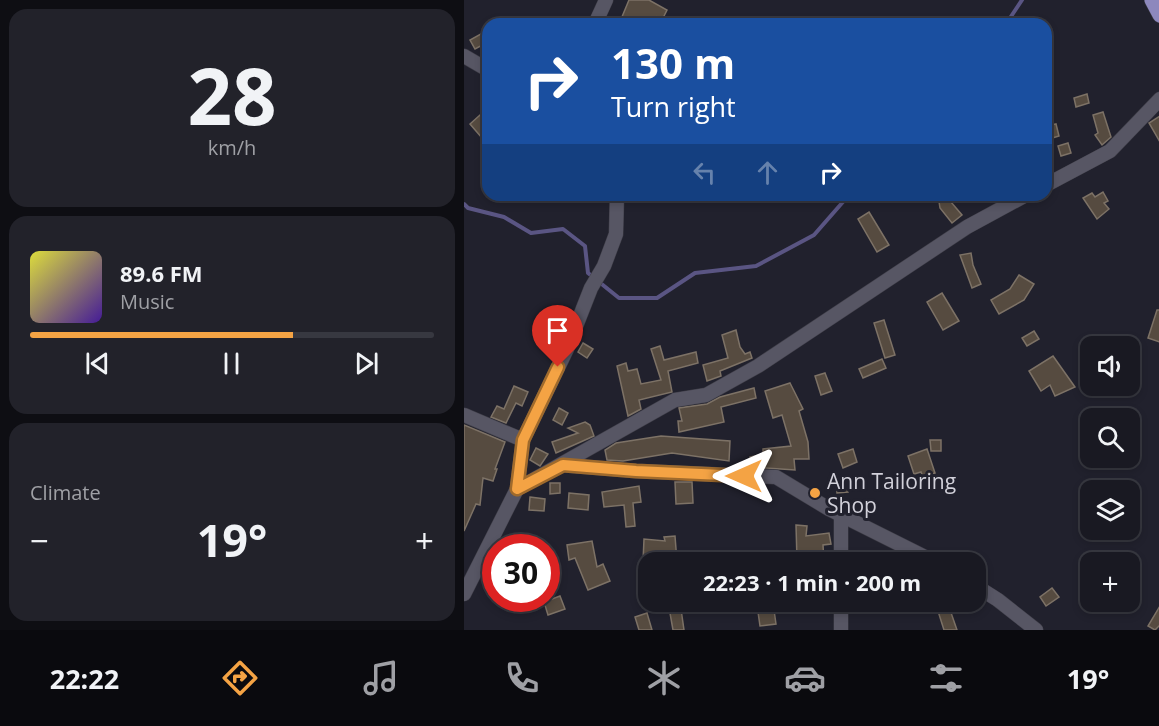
<!DOCTYPE html>
<meta charset="utf-8">
<style>
:root{--surface:#191922;--page:#22222a;--text:#f1f3f6;--muted:#9fa0a5;--line:#373840;--accent:#f4a344}
body{margin:0;font-family:"Open Sans",sans-serif;background:var(--page);color:var(--text);height:100vh;display:flex;flex-direction:column;font-size:22px;white-space:nowrap}
*{box-sizing:border-box;margin:0}
p{font-size:20px;color:var(--muted)}
.icon{flex:none;width:33px;height:33px;fill:none;stroke:currentColor;stroke-width:2;stroke-linecap:round;stroke-linejoin:round}
.map{position:relative;flex:1;overflow:hidden}
.details{display:flex;flex-direction:column;gap:9px;padding:9px;background:#0e0e13;width:464px}
.details>*{flex:none}
.top-card{position:absolute;left:18px;top:18px;width:570px;height:183px;border-radius:18px;box-shadow:0 3px 9px #0003,0 0 0 2px var(--line);background:#1a4fa0;color:#fff;overflow:hidden}
.buttons{position:absolute;left:616px;top:336px;display:grid;gap:12px}
.buttons a{display:grid;place-items:center;width:60px;height:60px;border-radius:12px;background:var(--surface);box-shadow:0 3px 9px #0003,0 0 0 2px var(--line);font-size:30px}
.speed{position:absolute;left:18px;top:534px;display:flex;gap:12px;font-size:30px;font-weight:700;text-align:center}
.speed>*{display:grid;place-content:center;width:78px;height:78px;border-radius:50%;background:var(--surface);box-shadow:0 3px 9px #0003,0 0 0 2px var(--line);line-height:1}
.speed .limit{border:9px solid #d22;background:#fff;color:#111}
.pin{position:absolute;display:grid;place-items:center;width:51px;height:51px;color:#fff;margin:-62px -26px;border-radius:50% 50% 50% 0;rotate:-45deg;box-shadow:0 0 6px #0007}
.pin .icon{rotate:45deg}
.me{position:absolute;width:66px;margin:-33px;rotate:270deg;stroke-linejoin:round;filter:drop-shadow(0 0 4px #0008)}
.turn{display:flex;align-items:center;gap:21px;height:126px;padding:0 30px;font-size:27px}
.turn .icon{width:78px;height:78px;stroke-width:2.5}
.turn b{display:block;font-size:42px;line-height:51px}
.lanes{display:flex;align-items:center;height:57px;padding:0 30px;background:#0003;justify-content:center;gap:30px;direction:ltr}
.lanes .off{opacity:.35}
.big{font-size:45px;font-weight:700;line-height:1.1}
.details .card{flex:1;display:flex;flex-direction:column;justify-content:center;gap:9px;min-width:0;padding:0 21px;border-radius:18px;background:var(--page)}
.details .dial{align-items:center;gap:0}
.dial b{font-size:78px;line-height:1}
.song{display:flex;align-items:center;gap:18px}
.cover{width:72px;height:72px;border-radius:9px;background:linear-gradient(135deg,hsl(60 70% 55%),hsl(260 70% 35%))}
.played{height:6px;border-radius:3px;background:linear-gradient(90deg,var(--accent) 65%,var(--line) 65%)}
.keys{display:flex;justify-content:space-around;direction:ltr}
.heat{display:flex;justify-content:space-between;align-items:center;font-size:33px;direction:ltr}
.trip{position:absolute;left:174px;top:552px;width:348px;height:60px;border-radius:18px;background:var(--surface);box-shadow:0 3px 9px #0003,0 0 0 2px var(--line);font-weight:700;line-height:60px;text-align:center}
.menu{display:flex;height:96px;justify-content:space-around;align-items:center;background:#0a0a0e;color:var(--muted)}
.menu .icon{width:42px;height:42px}
.menu .on{color:var(--accent)}
.menu b{font-size:27px;color:var(--text)}
main{display:flex;flex:1;min-height:0}
.map>svg:first-child{display:block}
.lines{fill:none;stroke-linecap:round;stroke-linejoin:round}
.stream{stroke:#5a5583;stroke-width:4}
.building{fill:#564b40;stroke:#7d7266;stroke-width:1.5}
.minor-casing{stroke:#3f3e48;stroke-width:15}
.major-casing{stroke:#3f3e48;stroke-width:16}
.minor{stroke:#575664;stroke-width:14}
.major{stroke:#8d88bd;stroke-width:15}
.route-casing{stroke:#9f6a2c;stroke-width:15}
.route{stroke:#f4a344;stroke-width:10}
.poi-dot{fill:#f4a344;stroke:#21212d;stroke-width:2}
.labels{text-anchor:middle;dominant-baseline:central;stroke-width:6;stroke-linejoin:round;paint-order:stroke}
.poi-label{font-size:21px;fill:#d2d1da;stroke:#21212d;text-anchor:start}
</style>
<main>
<section class="details">
<div class="card dial"><b>28</b><p>km/h</p></div>
<div class="card">
<div class="song"><i class="cover"></i><div><b>89.6 FM</b><p>Music</p></div></div>
<div class="played"></div>
<div class="keys"><svg class="icon" aria-label="previous" viewBox="0 0 24 24"><path d="M18 5L8 12l10 7zM5 5v14"/></svg><svg class="icon" aria-label="pause" viewBox="0 0 24 24"><path d="M8 5v14M16 5v14"/></svg><svg class="icon" aria-label="next" viewBox="0 0 24 24"><path d="M6 5l10 7-10 7zM19 5v14"/></svg></div>
</div>
<div class="card"><p>Climate</p>
<div class="heat"><a>−</a><b class="big">19°</b><a>+</a></div>
</div>
</section>
<div class="map">
<svg width="696" height="630" viewBox="0 0 696 630">
<rect width="100%" height="100%" fill="#21212d"/>
<g class="lines">
<!-- stream -->
<g class="stream">
<path d="M542 24 558 0"/>
<path d="M0 204 4 208 40 217 67 233 99 229 121 246 124 273 155 298H193L231 273 292 266 350 235 385 195"/>
</g>
</g>
<!-- building -->
<g class="building">
<path d="M165 0H185L203 10 198 20 193 17V24H155Z"/>
<path d="M24 30V42L11 49 6 40Z"/>
<path d="M623 94 625 103 612 107 610 98Z"/>
<path d="M639 112 647 137 638 145 631 135 634 133 629 115Z"/>
<path d="M16 115 24 124V133L18 138 6 124Z"/>
<path d="M696 116V142L685 123Z"/>
<path d="M592 124 595 136 585 139 582 126Z"/>
<path d="M604 143 607 153 597 156 594 146Z"/>
<path d="M639 192 644 201 640 203 645 209 633 219 619 198 628 193 631 197Z"/>
<path d="M474 195H481L498 215 488 223 476 208Z"/>
<path d="M405 212 425 245 413 252 394 219Z"/>
<path d="M507 253 509 265 517 284 508 288 496 255Z"/>
<path d="M555 275 570 284 560 300 535 314 527 300 546 289Z"/>
<path d="M478 293 495 321 479 330 463 302Z"/>
<path d="M693 310H696V342L684 338Z"/>
<path d="M420 320 431 355 421 358 410 323Z"/>
<path d="M272 330 276 347 281 354 286 352 288 358 256 371 257 376 243 381 239 365 264 358 258 335Z"/>
<path d="M570 331 575 339 563 346 558 338Z"/>
<path d="M119 343 129 349 123 358 114 352Z"/>
<path d="M196 346 200 360 232 352 234 363 204 371 208 392 175 400 177 409 164 416 153 366 162 363 164 371 173 369 177 384 197 380 187 349Z"/>
<path d="M589 356 611 387 591 396 586 385 577 391 565 371Z"/>
<path d="M418 359 422 368 399 378 395 369Z"/>
<path d="M361 373 368 391 357 395 351 376Z"/>
<path d="M326 383 339 409 335 411 344 442 345 459H330L331 470 288 467 286 457 299 454V449L327 446 318 415 309 418 301 391Z"/>
<path d="M50 386 64 392 58 406 52 403 42 423 27 417 33 406 40 409Z"/>
<path d="M290 388 292 398 257 407 260 422 215 432 214 421H218L215 408 243 404 256 397Z"/>
<path d="M95 408 104 413 98 425 89 420Z"/>
<path d="M121 422 126 425 130 436 92 453 88 442 114 433 104 428Z"/>
<path d="M0 425 41 442 31 469H33L29 481 19 478 16 505 12 504 0 531Z"/>
<path d="M197 436 266 441 265 461 208 453 159 461 143 460 141 450 152 443Z"/>
<path d="M466 440H477V451H467Z"/>
<path d="M72 448 84 454 76 466 66 460Z"/>
<path d="M389 449 393 462 379 468 374 454Z"/>
<path d="M463 449 471 473 459 477 457 472 450 474 444 456Z"/>
<path d="M383 481 384 492 373 493 372 482Z"/>
<path d="M211 482H228L229 503 212 504Z"/>
<path d="M86 483H96V493L86 494Z"/>
<path d="M175 486 177 502 169 503 171 526 162 527 160 505 140 507 138 492Z"/>
<path d="M105 493 125 495 124 510 104 508Z"/>
<path d="M66 497 81 499 80 511 65 510Z"/>
<path d="M332 525 343 526 342 536 365 533 367 544 359 545 360 562 333 560Z"/>
<path d="M211 536 213 562H179L180 539 201 541 200 537Z"/>
<path d="M128 541 133 567 139 564 146 581 124 590 111 558 105 560 103 545Z"/>
<path d="M588 588 595 597 582 606 576 597Z"/>
<path d="M96 596 101 609 84 615 80 602Z"/>
<path d="M204 602H216L220 630H209Z"/>
<path d="M484 604 493 630H480L473 608Z"/>
<path d="M696 606V625L691 630 684 626Z"/>
<path d="M310 610 312 624 296 626 294 612Z"/>
<path d="M183 613 188 630H175L171 617Z"/>
</g>
<g class="lines">
<defs>
<g id="minor">
<path d="M131 24 142 0"/>
<path d="M0 56 24 70"/>
<path d="M582 185 646 151 696 99"/>
<path d="M0 415 59 440"/>
<path d="M99 465 172 471 312 477 365 509 471 562"/>
<path d="M53 489 211 400 242 395 294 366 503 227 562 195"/>
<path d="M377 514V562"/>
<path d="M512 586 534 600 572 630"/>
<path d="M0 594 53 489 59 440 103 349 127 288 140 266 152 234 153 195"/>
<path d="M377 602V630"/>
</g>
<path id="major" d="M688 0 696 15"/>
</defs>
<!-- minor casing -->
<use href="#minor" class="minor-casing"/>
<!-- major casing -->
<use href="#major" class="major-casing"/>
<!-- minor -->
<use href="#minor" class="minor"/>
<!-- major -->
<use href="#major" class="major"/>
</g>
<g class="lines">
<defs>
<path id="route" d="M94 367 59 440 53 489 99 465 172 471 280 476"/>
</defs>
<!-- route casing -->
<use href="#route" class="route-casing"/>
<!-- route -->
<use href="#route" class="route"/>
</g>
<!-- markers -->
<circle class="poi-dot" cx="351" cy="493" r="6"/>
<g class="labels">
<!-- poi labels -->
<g class="poi-label">
<text x="363" y="481">Ann Tailoring<tspan x="363" dy="24">Shop</tspan></text>
</g>
</g>
</svg>
<div class="buttons">
<a><svg class="icon" aria-label="sound" viewBox="0 0 24 24"><path d="M4 9h4l5-4v14l-5-4H4zM17 9q2 3 0 6"/></svg></a>
<a><svg class="icon" aria-label="search" viewBox="0 0 24 24"><circle cx="10" cy="10" r="6"/><path d="M15 15l6 6"/></svg></a>
<a><svg class="icon" aria-label="layers" viewBox="0 0 24 24"><path d="M12 4l9 5-9 5-9-5zM3 14l9 5 9-5"/></svg></a>
<a>+</a>
</div>
<div class="speed"><div class="limit">30</div></div>
<div class="pin" style="left:94px;top:367px;background:#d93025"><svg class="icon" aria-label="arrive" viewBox="0 0 24 24"><path d="M6 21V4h12l-3 4 3 4H6"/></svg></div>
<svg class="me" style="left:280px;top:476px" viewBox="-20 -20 40 40"><path d="M0-17L14 15 0 8-14 15z" fill="#f4a344" stroke="#fff" stroke-width="4"/></svg>
<div class="trip">22:23 · 1 min · 200 m</div>
<div class="top-card">
<div class="turn"><svg class="icon" aria-label="right" viewBox="0 0 24 24"><path d="M7 20v-9h11M14 6l5 5-5 5"/></svg><div><b>130 m</b>Turn right</div></div>
<div class="lanes"><svg class="icon off" aria-label="left" viewBox="0 0 24 24"><path d="M17 20v-9H6M10 6l-5 5 5 5"/></svg><svg class="icon off" aria-label="ahead" viewBox="0 0 24 24"><path d="M12 20V5M6 11l6-6 6 6"/></svg><svg class="icon" aria-label="right" viewBox="0 0 24 24"><path d="M7 20v-9h11M14 6l5 5-5 5"/></svg></div>
</div>
</div>
</main>
<nav class="menu">
<b>22:22</b>
<svg class="icon on" aria-label="directions" viewBox="0 0 24 24"><path d="M12 3l9 9-9 9-9-9zM9 14v-3h6M13 9l2 2-2 2"/></svg>
<svg class="icon" aria-label="music" viewBox="0 0 24 24"><path d="M9 18V5l10-2v13"/><circle cx="6" cy="18" r="3"/><circle cx="16" cy="16" r="3"/></svg>
<svg class="icon" aria-label="phone" viewBox="0 0 24 24"><path d="M5 4h4l2 5-3 2q2 4 5 5l2-3 5 2v4C11 20 4 13 5 4z"/></svg>
<svg class="icon" aria-label="climate" viewBox="0 0 24 24"><path d="M12 3v18M4 7l16 10M4 17L20 7"/></svg>
<svg class="icon" aria-label="car" viewBox="0 0 24 24"><path d="M5 17H2v-5l4-1 3-4h7l3 4 3 1v5h-3M9 17h6M6 11h13"/><circle cx="7" cy="17" r="2"/><circle cx="17" cy="17" r="2"/></svg>
<svg class="icon" aria-label="filters" viewBox="0 0 24 24"><path d="M4 7h16M4 17h16"/><circle cx="9" cy="7" r="2"/><circle cx="15" cy="17" r="2"/></svg>
<b>19°</b>
</nav>
